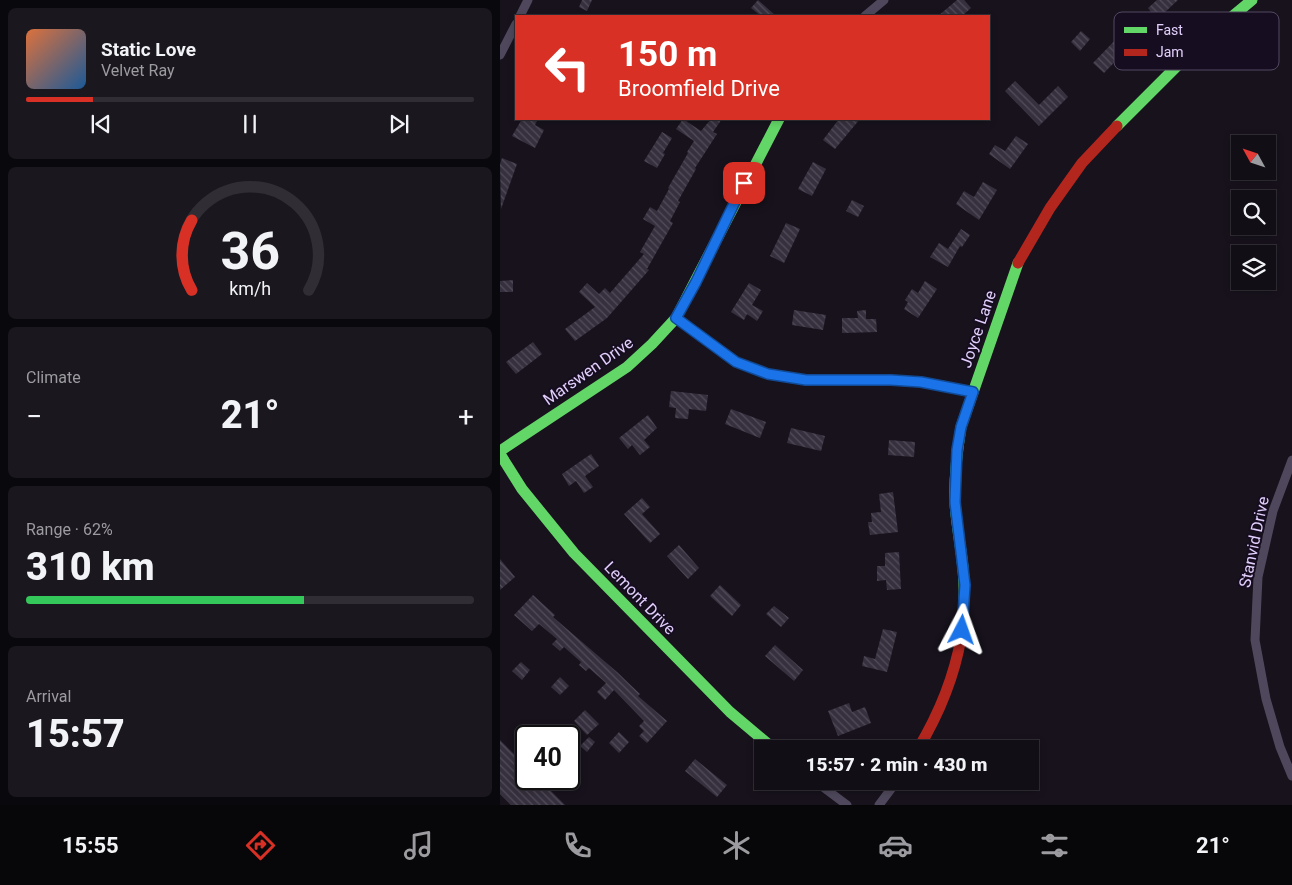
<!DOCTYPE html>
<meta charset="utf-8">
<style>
:root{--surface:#110e15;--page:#1a171e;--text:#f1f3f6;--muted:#9c9ca0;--line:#302e34;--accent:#d93025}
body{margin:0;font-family:Roboto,sans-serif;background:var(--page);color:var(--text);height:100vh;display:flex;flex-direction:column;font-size:19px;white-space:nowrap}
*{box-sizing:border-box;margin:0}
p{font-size:16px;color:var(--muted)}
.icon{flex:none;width:28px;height:28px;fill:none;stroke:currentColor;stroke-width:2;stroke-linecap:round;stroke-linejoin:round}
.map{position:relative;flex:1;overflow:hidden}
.side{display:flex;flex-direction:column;gap:8px;padding:8px;background:#09080c;width:500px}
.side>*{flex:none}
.hud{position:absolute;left:15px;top:15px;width:475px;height:105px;border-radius:0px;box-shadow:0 2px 8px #0003,0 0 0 1px var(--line);background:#d93025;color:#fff;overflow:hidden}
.needle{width:32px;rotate:310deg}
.fabs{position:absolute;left:731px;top:135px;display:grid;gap:10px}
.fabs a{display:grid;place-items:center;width:45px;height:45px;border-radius:0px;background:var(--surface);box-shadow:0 2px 8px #0003,0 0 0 1px var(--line);font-size:25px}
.speed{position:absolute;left:15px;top:725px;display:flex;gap:10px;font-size:25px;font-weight:700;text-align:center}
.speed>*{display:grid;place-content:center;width:65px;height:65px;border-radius:50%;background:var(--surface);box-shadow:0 2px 8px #0003,0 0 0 1px var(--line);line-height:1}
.speed .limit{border:2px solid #111;border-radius:8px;background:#fff;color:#111}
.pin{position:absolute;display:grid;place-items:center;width:42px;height:42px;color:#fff;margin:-21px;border-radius:10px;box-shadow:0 2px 8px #0006}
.me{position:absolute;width:55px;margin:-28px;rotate:4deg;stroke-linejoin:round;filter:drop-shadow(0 0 4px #0008)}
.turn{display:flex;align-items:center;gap:18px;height:105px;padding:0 20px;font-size:22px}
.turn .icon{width:65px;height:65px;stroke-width:2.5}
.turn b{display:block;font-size:35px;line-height:42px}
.big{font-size:38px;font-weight:800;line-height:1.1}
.side .widget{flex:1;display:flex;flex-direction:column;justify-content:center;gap:8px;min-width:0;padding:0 18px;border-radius:8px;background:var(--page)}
.side .dial{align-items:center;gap:0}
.dial svg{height:130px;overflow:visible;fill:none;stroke:var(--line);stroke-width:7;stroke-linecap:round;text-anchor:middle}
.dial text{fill:var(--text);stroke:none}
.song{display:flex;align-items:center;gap:15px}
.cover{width:60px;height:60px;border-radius:8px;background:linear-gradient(135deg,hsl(20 70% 55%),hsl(210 70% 35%))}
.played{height:5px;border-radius:2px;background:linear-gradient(90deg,var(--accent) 15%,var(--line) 15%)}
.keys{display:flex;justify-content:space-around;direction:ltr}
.heat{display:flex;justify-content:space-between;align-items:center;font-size:28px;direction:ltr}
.charge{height:8px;border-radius:4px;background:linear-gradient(90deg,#34c759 62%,var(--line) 0)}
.trip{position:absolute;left:254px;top:740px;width:285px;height:50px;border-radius:0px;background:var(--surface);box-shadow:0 2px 8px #0003,0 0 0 1px var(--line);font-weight:800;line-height:50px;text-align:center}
.tabs{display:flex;height:80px;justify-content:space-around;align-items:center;background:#070608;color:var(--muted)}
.tabs .icon{width:35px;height:35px}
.tabs .selected{color:var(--accent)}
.tabs b{font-size:22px;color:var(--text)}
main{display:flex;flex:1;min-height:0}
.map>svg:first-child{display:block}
.building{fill:url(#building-back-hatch)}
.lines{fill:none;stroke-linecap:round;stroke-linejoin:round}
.street{stroke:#4f485c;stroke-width:9}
.fast{stroke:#63d668;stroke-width:11}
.jam{stroke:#b3261e;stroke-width:11}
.route-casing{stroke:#114b97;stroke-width:12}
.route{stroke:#1a73e8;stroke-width:9}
.labels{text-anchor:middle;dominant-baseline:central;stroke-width:4;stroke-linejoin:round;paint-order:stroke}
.street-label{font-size:16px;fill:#e2cffc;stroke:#160e20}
.key{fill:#160e20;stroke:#534862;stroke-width:1}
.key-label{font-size:14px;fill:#e2cffc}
</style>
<main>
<section class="side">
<div class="widget">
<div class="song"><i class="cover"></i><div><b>Static Love</b><p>Velvet Ray</p></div></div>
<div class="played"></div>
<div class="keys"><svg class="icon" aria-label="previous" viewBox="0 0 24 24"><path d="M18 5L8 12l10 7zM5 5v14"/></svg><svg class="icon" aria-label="pause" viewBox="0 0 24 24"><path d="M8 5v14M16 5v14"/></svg><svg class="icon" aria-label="next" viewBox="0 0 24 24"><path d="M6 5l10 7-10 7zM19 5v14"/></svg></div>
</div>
<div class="widget dial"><svg viewBox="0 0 100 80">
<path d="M14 69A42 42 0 1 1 86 69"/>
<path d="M14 69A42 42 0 0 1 14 26" stroke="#d93025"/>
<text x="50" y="56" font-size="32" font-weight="700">36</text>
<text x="50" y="72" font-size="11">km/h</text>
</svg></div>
<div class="widget"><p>Climate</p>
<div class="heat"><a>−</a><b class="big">21°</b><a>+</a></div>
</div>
<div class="widget"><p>Range · 62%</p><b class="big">310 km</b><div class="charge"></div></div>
<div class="widget"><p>Arrival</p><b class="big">15:57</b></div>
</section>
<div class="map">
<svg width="792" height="805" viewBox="0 0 792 805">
<defs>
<pattern id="building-back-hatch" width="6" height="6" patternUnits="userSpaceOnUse" patternTransform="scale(1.25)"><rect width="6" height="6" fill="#36303e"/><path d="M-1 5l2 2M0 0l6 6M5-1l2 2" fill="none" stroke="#534d5b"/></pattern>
</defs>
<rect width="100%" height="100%" fill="#17121c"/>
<!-- building -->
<g class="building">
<path d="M82 0H92L87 11 79 7Z"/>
<path d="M258 0 276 16H261L251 8Z"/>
<path d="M457 0H464L471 8 462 16H438Z"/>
<path d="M657 0H678L650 26 644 19 651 12 648 8Z"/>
<path d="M581 31 590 39 580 51 571 42Z"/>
<path d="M622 33 633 43 604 73 593 63Z"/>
<path d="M515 81 539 105 558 86 568 97 539 126 505 91Z"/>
<path d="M22 119H38L35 125 44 130 35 148 12 136Z"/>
<path d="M183 119 201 131 211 119H222L213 132 217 134 195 168 196 169 178 201 180 202 170 221 173 223 147 269 149 270 107 318 75 341 65 329 95 307 79 292 87 283 99 294 105 288 110 293 144 254 140 252 155 226 143 219 150 207 157 211 169 189 168 188 188 153 187 152 194 141 176 129Z"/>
<path d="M339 119H360L335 149 323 140Z"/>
<path d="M162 132 172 138 163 153 165 154 157 168 144 161Z"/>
<path d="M516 136 528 144 510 169 489 154 495 145 505 151Z"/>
<path d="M2 158 17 164 1 209 0 164Z"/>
<path d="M313 162 326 169 312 196 298 189Z"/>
<path d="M483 182 497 190 479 220 456 204 464 191 474 197Z"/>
<path d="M352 200 364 206 358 217 346 211Z"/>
<path d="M286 223 300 229 284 263 270 256Z"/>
<path d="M461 229 470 235 462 247 460 246 448 267 430 257 439 243 448 249Z"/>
<path d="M13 280V292H0V281Z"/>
<path d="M425 281 437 289 418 318 404 309 408 302 405 300 412 289 418 293Z"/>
<path d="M249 283 261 290 252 305 263 311 257 321 247 314 244 320 231 312Z"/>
<path d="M294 310 326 315 323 330 292 325Z"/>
<path d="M366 310V319H376L377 332 342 333V318H358L357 311Z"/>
<path d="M33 342 42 354 16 374 6 362Z"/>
<path d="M171 391 208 395 206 411 189 409 188 419 175 418 176 408 169 407Z"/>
<path d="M231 409 266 422 260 438 225 424Z"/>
<path d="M148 415 157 428 144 440 150 447 140 455 132 445 128 449 119 438Z"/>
<path d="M291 428 325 436 321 451 287 443Z"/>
<path d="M389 440 415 442 414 457 388 455Z"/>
<path d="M91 454 99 466 85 476 93 487 84 493 76 481 69 486 62 474Z"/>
<path d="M393 492 398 532 370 535 368 522H372L371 513 381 512 379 494Z"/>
<path d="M142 498 150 507 142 514 160 534 150 543 124 514Z"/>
<path d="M179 545 199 568 188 579 167 556Z"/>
<path d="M399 552 401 589 387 590 386 580 377 581V566H385V553Z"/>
<path d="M0 559 15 577 0 590Z"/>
<path d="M220 585 241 605 232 616 210 596Z"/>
<path d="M33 595 55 615 53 617 117 672 140 694 138 696 167 721 147 743 139 736 144 731 139 726 144 721 114 690 105 700 97 692 106 683 89 668 86 671 79 665 81 662 64 647 60 651 52 644 57 639 39 624 32 631 14 615Z"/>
<path d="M274 606 289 618 281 627 266 614Z"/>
<path d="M383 629 397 632 387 672 362 666 364 656 375 659Z"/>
<path d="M275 645 303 670 294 681 265 656Z"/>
<path d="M21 662 30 670 22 680 12 671Z"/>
<path d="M60 677 69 686 60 695 51 687Z"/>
<path d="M349 703 352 712 365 707 371 723 338 736 328 711Z"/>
<path d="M85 710 99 724 87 735 74 721Z"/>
<path d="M119 732 129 742 119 753 109 743Z"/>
<path d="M89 737 95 742 87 752 80 746Z"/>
<path d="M0 740 26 766V779H39L65 805H11L0 794Z"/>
<path d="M195 759 227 785 217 797 185 771Z"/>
</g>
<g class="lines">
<!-- street -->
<g class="street">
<path d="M20 16 28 0"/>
<path d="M365 16 384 0"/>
<path d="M0 55 16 24"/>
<path d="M176 318 235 362 268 374 306 380H391L421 382 473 392"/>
<path d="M792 460 773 511 758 577 755 640 766 699 780 747 792 776"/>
<path d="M315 781 347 805"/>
<path d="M379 805 397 781"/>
</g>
<!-- fast -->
<g class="fast">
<path d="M617 126 698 45 752 0"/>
<path d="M0 451 127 367 152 344 176 318 279 119"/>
<path d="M0 454 22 489 74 553 230 712 274 749"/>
<path d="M464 599C466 567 457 535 455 503 454 478 457 452 461 427L518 263"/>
</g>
<!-- jam -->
<g class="jam">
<path d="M518 263 550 208 582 163 617 126"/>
<path d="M418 749C439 714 454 678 461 638 463 625 463 612 464 599"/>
</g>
</g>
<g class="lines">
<defs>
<path id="route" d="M244 183 196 282 176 318 236 362 268 374 306 380H391L421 382 473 392 461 427 457 450 455 502 465 585 462 630"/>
</defs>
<!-- route casing -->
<use href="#route" class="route-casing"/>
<!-- route -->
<use href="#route" class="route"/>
</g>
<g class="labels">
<!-- street labels -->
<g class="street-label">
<text transform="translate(478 329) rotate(-71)">Joyce Lane</text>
<text transform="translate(88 371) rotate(-35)">Marswen Drive</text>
<text transform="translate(754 542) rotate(-78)">Stanvid Drive</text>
<text transform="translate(140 598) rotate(46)">Lemont Drive</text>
</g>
</g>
<!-- legend -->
<rect x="614" y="12" width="165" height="58" rx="8" class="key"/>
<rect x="624" y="27" width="23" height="6" fill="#63d668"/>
<rect x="624" y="49" width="23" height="7" fill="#b3261e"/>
<g class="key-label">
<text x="656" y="35">Fast</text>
<text x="656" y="57">Jam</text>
</g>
</svg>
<div class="fabs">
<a><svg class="needle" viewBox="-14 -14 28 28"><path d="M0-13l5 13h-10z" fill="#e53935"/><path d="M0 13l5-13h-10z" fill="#9c9ca0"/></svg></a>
<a><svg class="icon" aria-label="search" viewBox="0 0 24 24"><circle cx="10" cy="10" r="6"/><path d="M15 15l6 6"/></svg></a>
<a><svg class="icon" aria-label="layers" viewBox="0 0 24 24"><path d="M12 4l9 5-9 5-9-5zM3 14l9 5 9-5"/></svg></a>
</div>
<div class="speed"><div class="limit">40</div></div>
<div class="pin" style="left:244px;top:183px;background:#d93025"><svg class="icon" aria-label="arrive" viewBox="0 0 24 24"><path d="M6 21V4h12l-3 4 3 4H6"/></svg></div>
<svg class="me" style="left:462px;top:630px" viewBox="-20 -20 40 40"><path d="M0-17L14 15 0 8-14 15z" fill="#1a73e8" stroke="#fff" stroke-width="4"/></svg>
<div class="trip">15:57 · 2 min · 430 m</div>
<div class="hud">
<div class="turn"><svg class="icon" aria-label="left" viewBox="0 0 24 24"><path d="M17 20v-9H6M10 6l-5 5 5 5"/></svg><div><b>150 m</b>Broomfield Drive</div></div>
</div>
</div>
</main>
<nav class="tabs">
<b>15:55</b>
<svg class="icon selected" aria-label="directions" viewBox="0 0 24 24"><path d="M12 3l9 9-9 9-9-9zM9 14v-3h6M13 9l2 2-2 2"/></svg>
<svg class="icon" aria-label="music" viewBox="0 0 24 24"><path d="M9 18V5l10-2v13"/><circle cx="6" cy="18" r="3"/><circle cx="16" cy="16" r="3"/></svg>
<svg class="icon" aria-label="phone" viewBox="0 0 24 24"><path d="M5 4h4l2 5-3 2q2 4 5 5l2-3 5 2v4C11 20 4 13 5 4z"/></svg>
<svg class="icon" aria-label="climate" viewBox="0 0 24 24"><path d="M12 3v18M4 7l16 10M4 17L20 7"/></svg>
<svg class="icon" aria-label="car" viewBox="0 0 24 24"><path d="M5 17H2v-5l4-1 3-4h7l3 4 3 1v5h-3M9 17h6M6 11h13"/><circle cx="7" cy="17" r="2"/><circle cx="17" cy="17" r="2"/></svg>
<svg class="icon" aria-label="filters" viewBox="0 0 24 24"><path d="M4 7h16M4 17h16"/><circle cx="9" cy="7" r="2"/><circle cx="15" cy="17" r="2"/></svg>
<b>21°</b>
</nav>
